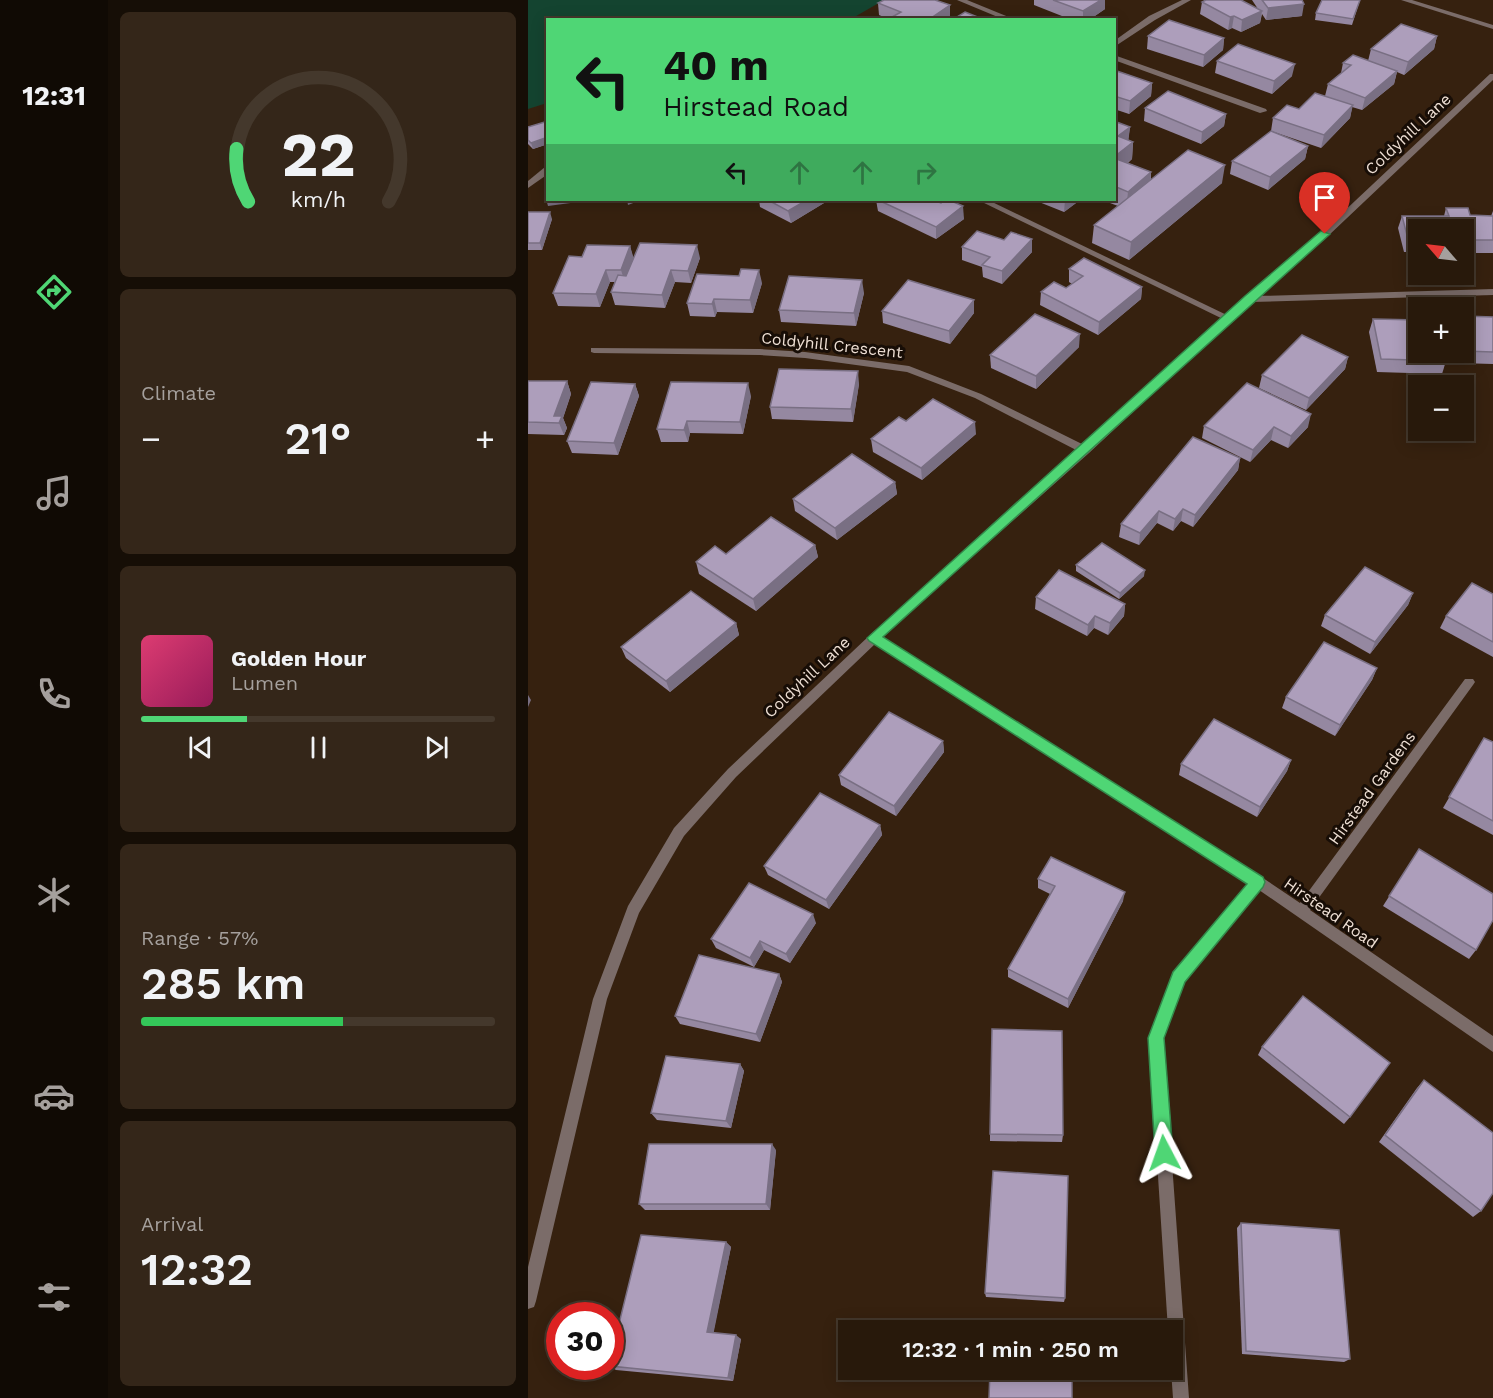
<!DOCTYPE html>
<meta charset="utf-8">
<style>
:root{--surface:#28190b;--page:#342619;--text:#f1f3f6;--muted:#a5a09d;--line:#44382c;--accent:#4fd675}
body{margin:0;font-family:"Work Sans",sans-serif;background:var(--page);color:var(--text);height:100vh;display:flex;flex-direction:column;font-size:22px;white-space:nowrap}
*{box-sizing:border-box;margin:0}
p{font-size:20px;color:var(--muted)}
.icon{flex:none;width:33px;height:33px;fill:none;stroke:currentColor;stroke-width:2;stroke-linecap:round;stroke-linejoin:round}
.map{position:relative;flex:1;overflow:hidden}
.details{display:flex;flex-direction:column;gap:12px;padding:12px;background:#160e06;width:420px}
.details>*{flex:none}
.top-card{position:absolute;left:18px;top:18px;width:570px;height:183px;border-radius:0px;box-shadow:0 3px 15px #0003,0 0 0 2px var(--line);background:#4fd675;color:#111;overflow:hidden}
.needle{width:39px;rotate:298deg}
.buttons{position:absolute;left:880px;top:219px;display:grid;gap:12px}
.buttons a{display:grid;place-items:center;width:66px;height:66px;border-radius:0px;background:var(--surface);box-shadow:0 3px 15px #0003,0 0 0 2px var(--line);font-size:30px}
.speed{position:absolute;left:18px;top:1302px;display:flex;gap:12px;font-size:30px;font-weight:700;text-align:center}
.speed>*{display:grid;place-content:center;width:78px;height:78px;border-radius:50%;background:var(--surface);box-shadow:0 3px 15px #0003,0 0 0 2px var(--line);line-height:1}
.speed .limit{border:9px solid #d22;background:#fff;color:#111}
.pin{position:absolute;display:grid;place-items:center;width:51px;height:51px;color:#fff;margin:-62px -26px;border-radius:50% 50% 50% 0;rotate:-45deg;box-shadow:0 0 6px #0007}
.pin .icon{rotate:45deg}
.me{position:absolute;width:66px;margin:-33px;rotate:356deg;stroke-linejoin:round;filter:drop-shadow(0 0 4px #0008)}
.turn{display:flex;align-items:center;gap:21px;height:126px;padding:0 18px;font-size:27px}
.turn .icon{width:78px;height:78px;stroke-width:2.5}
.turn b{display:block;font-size:42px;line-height:51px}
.lanes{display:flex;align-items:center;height:57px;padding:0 18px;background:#0003;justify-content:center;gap:30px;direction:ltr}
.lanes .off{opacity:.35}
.big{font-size:45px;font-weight:600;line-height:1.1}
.details .widget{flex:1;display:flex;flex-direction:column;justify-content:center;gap:9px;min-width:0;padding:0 21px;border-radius:9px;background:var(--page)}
.details .dial{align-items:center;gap:0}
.dial svg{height:156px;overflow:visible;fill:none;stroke:var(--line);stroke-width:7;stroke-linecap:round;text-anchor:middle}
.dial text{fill:var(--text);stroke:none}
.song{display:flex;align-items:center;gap:18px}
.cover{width:72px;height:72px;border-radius:9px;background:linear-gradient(135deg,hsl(340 70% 55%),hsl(330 70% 35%))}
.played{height:6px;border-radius:3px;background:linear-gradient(90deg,var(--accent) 30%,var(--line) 30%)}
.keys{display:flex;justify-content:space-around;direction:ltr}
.heat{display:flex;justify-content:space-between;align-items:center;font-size:33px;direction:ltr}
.charge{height:9px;border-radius:4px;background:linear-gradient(90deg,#34c759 57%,var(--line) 0)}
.trip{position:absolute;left:310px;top:1320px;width:345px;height:60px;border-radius:0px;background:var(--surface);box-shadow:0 3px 15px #0003,0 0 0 2px var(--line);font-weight:600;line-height:60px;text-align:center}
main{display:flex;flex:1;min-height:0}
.menu{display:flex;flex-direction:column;width:108px;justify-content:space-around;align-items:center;background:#100a04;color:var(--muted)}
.menu .icon{width:42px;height:42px}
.menu .current{color:var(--accent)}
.menu b{font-size:27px;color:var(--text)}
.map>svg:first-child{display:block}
.green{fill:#144430}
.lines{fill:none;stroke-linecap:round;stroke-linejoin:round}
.service{fill:#7b6c69;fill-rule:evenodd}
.minor{fill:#7b6c69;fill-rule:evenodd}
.wall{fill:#9588a1}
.shaded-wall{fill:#796f83}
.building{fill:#ad9ebb;stroke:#796f83;stroke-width:1.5}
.route{fill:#4fd675;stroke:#338b4c;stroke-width:1.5}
.labels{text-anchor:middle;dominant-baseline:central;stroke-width:6;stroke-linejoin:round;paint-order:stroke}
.street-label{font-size:16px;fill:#eedfd4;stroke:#170d06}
</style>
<main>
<nav class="menu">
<b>12:31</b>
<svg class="icon current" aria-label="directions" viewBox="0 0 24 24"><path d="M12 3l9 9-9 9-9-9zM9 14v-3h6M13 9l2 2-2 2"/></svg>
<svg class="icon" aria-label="music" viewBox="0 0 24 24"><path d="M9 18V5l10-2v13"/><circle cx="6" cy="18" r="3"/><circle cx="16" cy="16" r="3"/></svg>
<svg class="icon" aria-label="phone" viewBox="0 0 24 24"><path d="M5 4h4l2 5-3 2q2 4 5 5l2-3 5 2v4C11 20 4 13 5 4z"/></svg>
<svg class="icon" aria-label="climate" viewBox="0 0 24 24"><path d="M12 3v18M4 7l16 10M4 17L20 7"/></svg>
<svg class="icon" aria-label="car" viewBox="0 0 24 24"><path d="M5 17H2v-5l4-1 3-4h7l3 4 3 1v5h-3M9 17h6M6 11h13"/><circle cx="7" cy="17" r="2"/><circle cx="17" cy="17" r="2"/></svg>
<svg class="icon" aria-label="filters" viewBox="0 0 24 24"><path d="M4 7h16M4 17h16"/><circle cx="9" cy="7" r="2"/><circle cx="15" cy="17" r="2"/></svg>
</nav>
<section class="details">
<div class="widget dial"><svg viewBox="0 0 100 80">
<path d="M14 69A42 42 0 1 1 86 69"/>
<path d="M14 69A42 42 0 0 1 8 42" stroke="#4fd675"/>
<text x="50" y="56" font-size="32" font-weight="700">22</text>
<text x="50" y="72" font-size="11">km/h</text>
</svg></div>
<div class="widget"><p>Climate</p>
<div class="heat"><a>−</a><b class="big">21°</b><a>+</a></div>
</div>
<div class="widget">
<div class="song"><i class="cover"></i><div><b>Golden Hour</b><p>Lumen</p></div></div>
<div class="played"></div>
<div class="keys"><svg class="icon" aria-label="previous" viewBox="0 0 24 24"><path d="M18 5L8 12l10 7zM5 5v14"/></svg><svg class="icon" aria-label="pause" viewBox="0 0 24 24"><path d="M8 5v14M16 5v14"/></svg><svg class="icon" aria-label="next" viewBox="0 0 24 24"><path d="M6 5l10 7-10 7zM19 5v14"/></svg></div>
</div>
<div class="widget"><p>Range · 57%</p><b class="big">285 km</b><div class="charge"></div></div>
<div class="widget"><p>Arrival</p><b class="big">12:32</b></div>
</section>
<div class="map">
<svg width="965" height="1398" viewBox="0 0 965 1398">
<rect width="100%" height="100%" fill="#36210f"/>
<!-- green -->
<path class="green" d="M0 0H356L323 19 20 20 19 103 0 109Z"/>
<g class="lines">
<!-- service -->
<path class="service" d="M450 200H460L705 318 700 321 697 320Z"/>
<!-- minor -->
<g class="minor">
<path d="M429 0H439L488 20H477Z"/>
<path d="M654 0H663L627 20 586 47V41L621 16Z"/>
<path d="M873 0H884L965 25V29Z"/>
<path d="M586 55 738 109 739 111 732 113 586 60Z"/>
<path d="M962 74H965V80L800 236 730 296 965 289V295L723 302 561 453 354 637 735 878 772 903 937 679H945L947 682 945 685 782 910 965 1036V1052L731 890 656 981 635 1038 661 1398H645L643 1370H645V1330H640L621 1038 646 972 721 883 347 644 208 777 156 836 111 913 79 999 8 1301 6 1307 0 1309V1267L65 999 100 906 146 828 200 769 342 635 550 451 447 398 379 372 277 358 232 355 66 353 63 352V348L232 349 277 352 381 366 453 394 556 445 718 297 794 232Z"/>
<path d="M17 167H20V174L0 188V181Z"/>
</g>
</g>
<!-- wall -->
<g class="wall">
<path d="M506 0H577V9L561 20H544L506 5Z"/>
<path d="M724 0H774V16L738 20 734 14 732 23 713 32 704 28 700 30 672 14 674 2 730 9Z"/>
<path d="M832 0 824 25 787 20 788 13Z"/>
<path d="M350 3 422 17 419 20H363L351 15Z"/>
<path d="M620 36 696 38 695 50 675 67 619 49Z"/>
<path d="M909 36 906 49 876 75 869 72 866 84 834 110 824 107 822 118 793 148 743 131 745 118 771 109 797 96 800 84 813 73 815 63 840 61 843 49Z"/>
<path d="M689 61 764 76 744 94 687 73Z"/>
<path d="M586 70 624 83 623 96 601 114 586 109Z"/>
<path d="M617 108 698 114 696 126 673 144 616 121Z"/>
<path d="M20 121V144L5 149 0 144V127Z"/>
<path d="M586 121 602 127 600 140 605 142 604 159 600 163 623 172V180L694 183 601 260 564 243 566 225 590 206 574 200H586Z"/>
<path d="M780 146 777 159 740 190 702 174 704 161Z"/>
<path d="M231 200H301L263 223 232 207Z"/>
<path d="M348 200H405L436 219 408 239 350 211Z"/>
<path d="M506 200H552L536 212Z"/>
<path d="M918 208 942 215 963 216 965 211V253H936V230H891V252H876L870 228 874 216H916Z"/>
<path d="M0 212 24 219 14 250H0Z"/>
<path d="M504 239V252L474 284 455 277 454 267 434 260V247L476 240Z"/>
<path d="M102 246 105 258H172L163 283 147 282 137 308 87 305 83 292 87 282H82L72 307 30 306 25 293Z"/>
<path d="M541 269 614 287 613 299 570 335 512 305 513 292 538 288 544 284 541 282Z"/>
<path d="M234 283 225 313 189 312 187 317 162 316 159 303Z"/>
<path d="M336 293 328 326 253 322 251 310Z"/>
<path d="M446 300V313L422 344 355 323 354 311Z"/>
<path d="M936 316 965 317V364L930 363 928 352H936Z"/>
<path d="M845 319 918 361 914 374 849 372 841 332Z"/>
<path d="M551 347 508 389 463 368 462 355Z"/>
<path d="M820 357 817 369 778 410 731 388 734 375Z"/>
<path d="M0 381H39L43 394 35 418 39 428 36 435 0 434Z"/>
<path d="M107 384 111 396 90 455 44 453 39 441Z"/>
<path d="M331 384 325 422 244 419 242 407Z"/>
<path d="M223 396 215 434 162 433 160 442H133L129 429Z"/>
<path d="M378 421 448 434 394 480 345 452 343 439Z"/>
<path d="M676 426 780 427 760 448 743 440 722 462 674 438Z"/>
<path d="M712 458 710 470 665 527 653 521 645 531 629 523 611 545 591 537 593 524Z"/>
<path d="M367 482 369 494 309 540 267 511 265 499Z"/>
<path d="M287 545 290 557 228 611 171 574 168 562 198 554Z"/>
<path d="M548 565 616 576 591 599 548 571Z"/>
<path d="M885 593 880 605 842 654 793 626 797 615Z"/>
<path d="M965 594V657L912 628 918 616Z"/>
<path d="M508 597 597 604 596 616 580 635 566 628 559 636 507 609Z"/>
<path d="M208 623 211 635 142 692 98 658 93 647Z"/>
<path d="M849 668 844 680 807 736 754 708 758 697Z"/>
<path d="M956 738 965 742V835L915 808Z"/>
<path d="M415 741 416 752 368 816 313 785 311 775Z"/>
<path d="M763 760 759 771 729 817 651 775 653 764Z"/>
<path d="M352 825 354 835 301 909 240 875 236 866Z"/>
<path d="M891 849 948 950 941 959 855 906Z"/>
<path d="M510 879 595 901 540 1008 480 977V969L522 894 510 888Z"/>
<path d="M288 923 262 963 236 950 226 967 188 948 183 939Z"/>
<path d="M251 974 254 982 232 1042 152 1024 147 1016Z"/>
<path d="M734 1047 822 1117 816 1124 730 1055Z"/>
<path d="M212 1064 216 1071 203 1128 129 1120 123 1113Z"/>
<path d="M896 1080 953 1211 945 1217 851 1142 889 1088Z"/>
<path d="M462 1134 535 1135 534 1142 462 1141Z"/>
<path d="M248 1150 242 1210H117L111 1204Z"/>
<path d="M713 1223 822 1359 816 1362 714 1354 709 1228Z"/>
<path d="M198 1242 203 1247 185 1333 213 1339 205 1381 88 1370 81 1366Z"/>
<path d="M457 1293 537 1298 536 1302 458 1297Z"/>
</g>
<!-- shaded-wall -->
<g class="shaded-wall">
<path d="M573 0H577V9L561 20H555V11Z"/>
<path d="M776 4 774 16 738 20 740 8Z"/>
<path d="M422 5V17L419 20H400Z"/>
<path d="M734 11 732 23 713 32 714 20Z"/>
<path d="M706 16 704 28 700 30 702 17Z"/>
<path d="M909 36 906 49 876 75 880 62Z"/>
<path d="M696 38 695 50 675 67 676 55Z"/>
<path d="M767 64 764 76 744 94 746 81Z"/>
<path d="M869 71 866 84 834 110 837 98Z"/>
<path d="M624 83 623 96 601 114 602 101Z"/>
<path d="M825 105 822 118 793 148 796 135Z"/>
<path d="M698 114 696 126 673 144 674 132Z"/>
<path d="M602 127 600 144 590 136Z"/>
<path d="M20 137V144L5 149 3 143Z"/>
<path d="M605 142 604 159 586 173V157Z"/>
<path d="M780 146 777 159 740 190 742 177Z"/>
<path d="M697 165 694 183 601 260 603 242Z"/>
<path d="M623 172 622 190 598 210 600 192Z"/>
<path d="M18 199 20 200H65L20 206Z"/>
<path d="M99 200H113L100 205Z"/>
<path d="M279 200H301L263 223 260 211Z"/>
<path d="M537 200H552L536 212Z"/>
<path d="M435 206 436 219 408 239V227Z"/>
<path d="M22 212 24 219 14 250 12 243Z"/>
<path d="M504 239V252L474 284V271Z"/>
<path d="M169 245 172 258 163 283 160 271Z"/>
<path d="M102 246 106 259 97 283 93 270Z"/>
<path d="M78 270 82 282 72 307 68 294Z"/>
<path d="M143 270 147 282 137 308 134 295Z"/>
<path d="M231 270 234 283 225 313 222 300Z"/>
<path d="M334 280 336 293 328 326 326 313Z"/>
<path d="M614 287 613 299 570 335 571 322Z"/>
<path d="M186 299 189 312 187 317 184 304Z"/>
<path d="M446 300V313L422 344 421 331Z"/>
<path d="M552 334 551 347 508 389V376Z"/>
<path d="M820 357 817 369 778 410 781 398Z"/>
<path d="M330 371 331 384 325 422 323 409Z"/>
<path d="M39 381 43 394 35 418 39 428 36 435 31 423 26 416Z"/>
<path d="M220 383 223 396 215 434 212 422Z"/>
<path d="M107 384 111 396 90 455 86 443Z"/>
<path d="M783 414 780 427 760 448 763 436Z"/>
<path d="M159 421 162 433 160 442 156 430Z"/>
<path d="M447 422 448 434 394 480 393 468Z"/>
<path d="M746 427 743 440 722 462 725 450Z"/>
<path d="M712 458 710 470 665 527 667 515Z"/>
<path d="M367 482 369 494 309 540 307 528Z"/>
<path d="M655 509 653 521 645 531 647 519Z"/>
<path d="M631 511 629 523 611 545 612 533Z"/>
<path d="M287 545 290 557 228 611 225 599Z"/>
<path d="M617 570 616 576 591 599 592 593Z"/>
<path d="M885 593 880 605 842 654 847 642Z"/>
<path d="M597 604 596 616 580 635 582 623Z"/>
<path d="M567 616 566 628 559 636 560 625Z"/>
<path d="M208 623 211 635 142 692 138 681Z"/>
<path d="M849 668 844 680 807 736 812 725Z"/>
<path d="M0 695 3 700 0 707Z"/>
<path d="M415 741 416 752 368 816 366 806Z"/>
<path d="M763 760 759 771 729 817 732 807Z"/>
<path d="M352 825 354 835 301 909 298 900Z"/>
<path d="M597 892 595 901 540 1008V999Z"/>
<path d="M285 914 288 923 262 963 258 954Z"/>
<path d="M232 941 236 950 226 967 222 958Z"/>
<path d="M251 974 254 982 232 1042 228 1034Z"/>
<path d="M212 1064 216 1071 203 1128 198 1121Z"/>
<path d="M244 1144 248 1150 242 1210 238 1204Z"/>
<path d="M198 1242 203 1247 185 1336 179 1332Z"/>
<path d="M208 1335 213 1339 205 1381 200 1378Z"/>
</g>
<!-- building -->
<g class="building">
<path d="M356 0H407L422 5 400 20H370L364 17 373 12 350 3Z"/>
<path d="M525 0H573L555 11Z"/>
<path d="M678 0H713L734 11 714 20 706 16 702 17 674 2Z"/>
<path d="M734 0H774L776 4 740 8Z"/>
<path d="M794 0H832L825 19 788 13Z"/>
<path d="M437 12 457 20H424Z"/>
<path d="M641 20 696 38 676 55 620 36Z"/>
<path d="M873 24 909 36 880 62 843 49Z"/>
<path d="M710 44 767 64 746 81 689 61Z"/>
<path d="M825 55 869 71 837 98 800 84 823 65 815 63Z"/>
<path d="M586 70 624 83 602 101 586 96Z"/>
<path d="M640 91 698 114 674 132 617 108Z"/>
<path d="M787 93 825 105 796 135 745 118 759 105 771 109Z"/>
<path d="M20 121V137L3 143 0 140V127Z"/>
<path d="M586 121 602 127 590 136 605 142 586 157Z"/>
<path d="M743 131 780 146 742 177 704 161Z"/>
<path d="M660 150 697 165 603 242 566 225Z"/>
<path d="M586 158 623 172 600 192 586 186Z"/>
<path d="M17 178H20V199H18Z"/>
<path d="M240 200H279L260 211Z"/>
<path d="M350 200H405L413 203 417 200H421L435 206 408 227Z"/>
<path d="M918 208H940L942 215 965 216V240H936V230H891V239H880L874 216H921Z"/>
<path d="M0 212H22L12 243H0Z"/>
<path d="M449 231 476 240 483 232 504 239 474 271 454 265 462 257 434 247Z"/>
<path d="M112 243 169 245 160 271 143 270 134 295 83 292 90 275 98 276Z"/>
<path d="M59 245 102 246 93 270H78L68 294 25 293 41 256 54 257Z"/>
<path d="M556 258 614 287 571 322 513 292 526 282 538 288 555 276 541 269Z"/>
<path d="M213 269 231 270 222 300 186 299 184 304 159 303 169 274 211 276Z"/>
<path d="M261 276 334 280 326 313 251 310Z"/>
<path d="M380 280 446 300 421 331 354 311Z"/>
<path d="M507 314 552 334 508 376 462 355Z"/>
<path d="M936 316 965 317V352L936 351Z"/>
<path d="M845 319 891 320V352H916L918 361 853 359Z"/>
<path d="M774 335 820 357 781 398 734 375Z"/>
<path d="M251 369 330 371 323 409 242 407Z"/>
<path d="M0 381H39L26 416H34L31 423 0 422Z"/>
<path d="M63 382 107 384 86 443 39 441Z"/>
<path d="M143 382 220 383 212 422 159 421 156 430 129 429Z"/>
<path d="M719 383 783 414 763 436 746 427 725 450 676 426Z"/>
<path d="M405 399 447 422 393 468 343 439 371 417 378 421Z"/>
<path d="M665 437 712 458 667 515 655 509 647 519 631 511 612 533 593 524Z"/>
<path d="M324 454 367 482 307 528 265 499Z"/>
<path d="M243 517 287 545 225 599 168 562 187 546 198 554Z"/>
<path d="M574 543 617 570 592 593 548 565Z"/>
<path d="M837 567 885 593 847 642 797 615Z"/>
<path d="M531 570 597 604 582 623 567 616 560 625 508 597Z"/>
<path d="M944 583 965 594V642L918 616Z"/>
<path d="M163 591 208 623 138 681 93 647Z"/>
<path d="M796 642 849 668 812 725 758 697Z"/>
<path d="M361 712 415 741 366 806 311 775Z"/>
<path d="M686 719 763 760 732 807 653 764Z"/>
<path d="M956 738 965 742V821L921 797Z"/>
<path d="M292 793 352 825 298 900 236 866Z"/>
<path d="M891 849 965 894V920L948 950 861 896Z"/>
<path d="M523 857 597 892 540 999 480 969 527 886 510 879Z"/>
<path d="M221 883 285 914 258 954 232 941 222 958 183 939Z"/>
<path d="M171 955 251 974 228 1034 147 1016Z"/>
<path d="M775 996 862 1063 822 1117 734 1047Z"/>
<path d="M464 1029 534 1031 535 1135 462 1134Z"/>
<path d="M138 1056 212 1064 198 1121 123 1113Z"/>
<path d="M896 1080 965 1133V1193L953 1211 857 1135Z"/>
<path d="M121 1144H244L238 1204H111Z"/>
<path d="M465 1171 540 1176 537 1298 457 1293Z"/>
<path d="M713 1223 811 1230 822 1359 718 1351Z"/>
<path d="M113 1235 198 1242 179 1332 208 1335 200 1378 82 1366V1360Z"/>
<path d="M462 1370H544V1398H461Z"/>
</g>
<!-- route -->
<path class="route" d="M793 231 802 234 355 637 735 877 737 882 735 887 657 982 636 1038 645 1153 642 1159 636 1162 630 1159 627 1153 620 1038 645 972 719 884 341 641 339 638 717 296Z"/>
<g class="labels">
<!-- street labels -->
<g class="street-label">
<text transform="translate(880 134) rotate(-43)">Coldyhill Lane</text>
<text transform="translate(304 345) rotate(6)">Coldyhill Crescent</text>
<text transform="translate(279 677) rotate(-43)">Coldyhill Lane</text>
<text transform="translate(844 788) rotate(-54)">Hirstead Gardens</text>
<text transform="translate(803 913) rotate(35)">Hirstead Road</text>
</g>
</g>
</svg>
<div class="buttons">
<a><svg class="needle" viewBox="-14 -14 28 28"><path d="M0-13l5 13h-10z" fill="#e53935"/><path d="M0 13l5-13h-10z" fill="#a5a09d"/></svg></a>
<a>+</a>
<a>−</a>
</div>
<div class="speed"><div class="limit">30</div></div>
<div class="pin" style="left:797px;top:234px;background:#d93025"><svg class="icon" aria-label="arrive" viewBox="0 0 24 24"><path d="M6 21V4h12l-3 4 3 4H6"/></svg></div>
<svg class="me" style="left:636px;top:1153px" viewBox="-20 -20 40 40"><path d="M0-17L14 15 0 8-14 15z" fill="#4fd675" stroke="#fff" stroke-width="4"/></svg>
<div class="trip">12:32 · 1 min · 250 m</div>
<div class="top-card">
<div class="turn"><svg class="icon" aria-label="left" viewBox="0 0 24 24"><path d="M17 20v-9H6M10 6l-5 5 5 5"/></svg><div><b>40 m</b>Hirstead Road</div></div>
<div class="lanes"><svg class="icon" aria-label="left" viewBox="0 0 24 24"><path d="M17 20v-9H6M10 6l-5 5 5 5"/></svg><svg class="icon off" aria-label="ahead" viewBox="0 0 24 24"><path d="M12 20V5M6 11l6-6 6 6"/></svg><svg class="icon off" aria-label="ahead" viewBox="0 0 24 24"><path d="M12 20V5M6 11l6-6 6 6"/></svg><svg class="icon off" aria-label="right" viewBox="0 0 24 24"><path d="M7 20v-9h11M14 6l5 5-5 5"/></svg></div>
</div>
</div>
</main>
